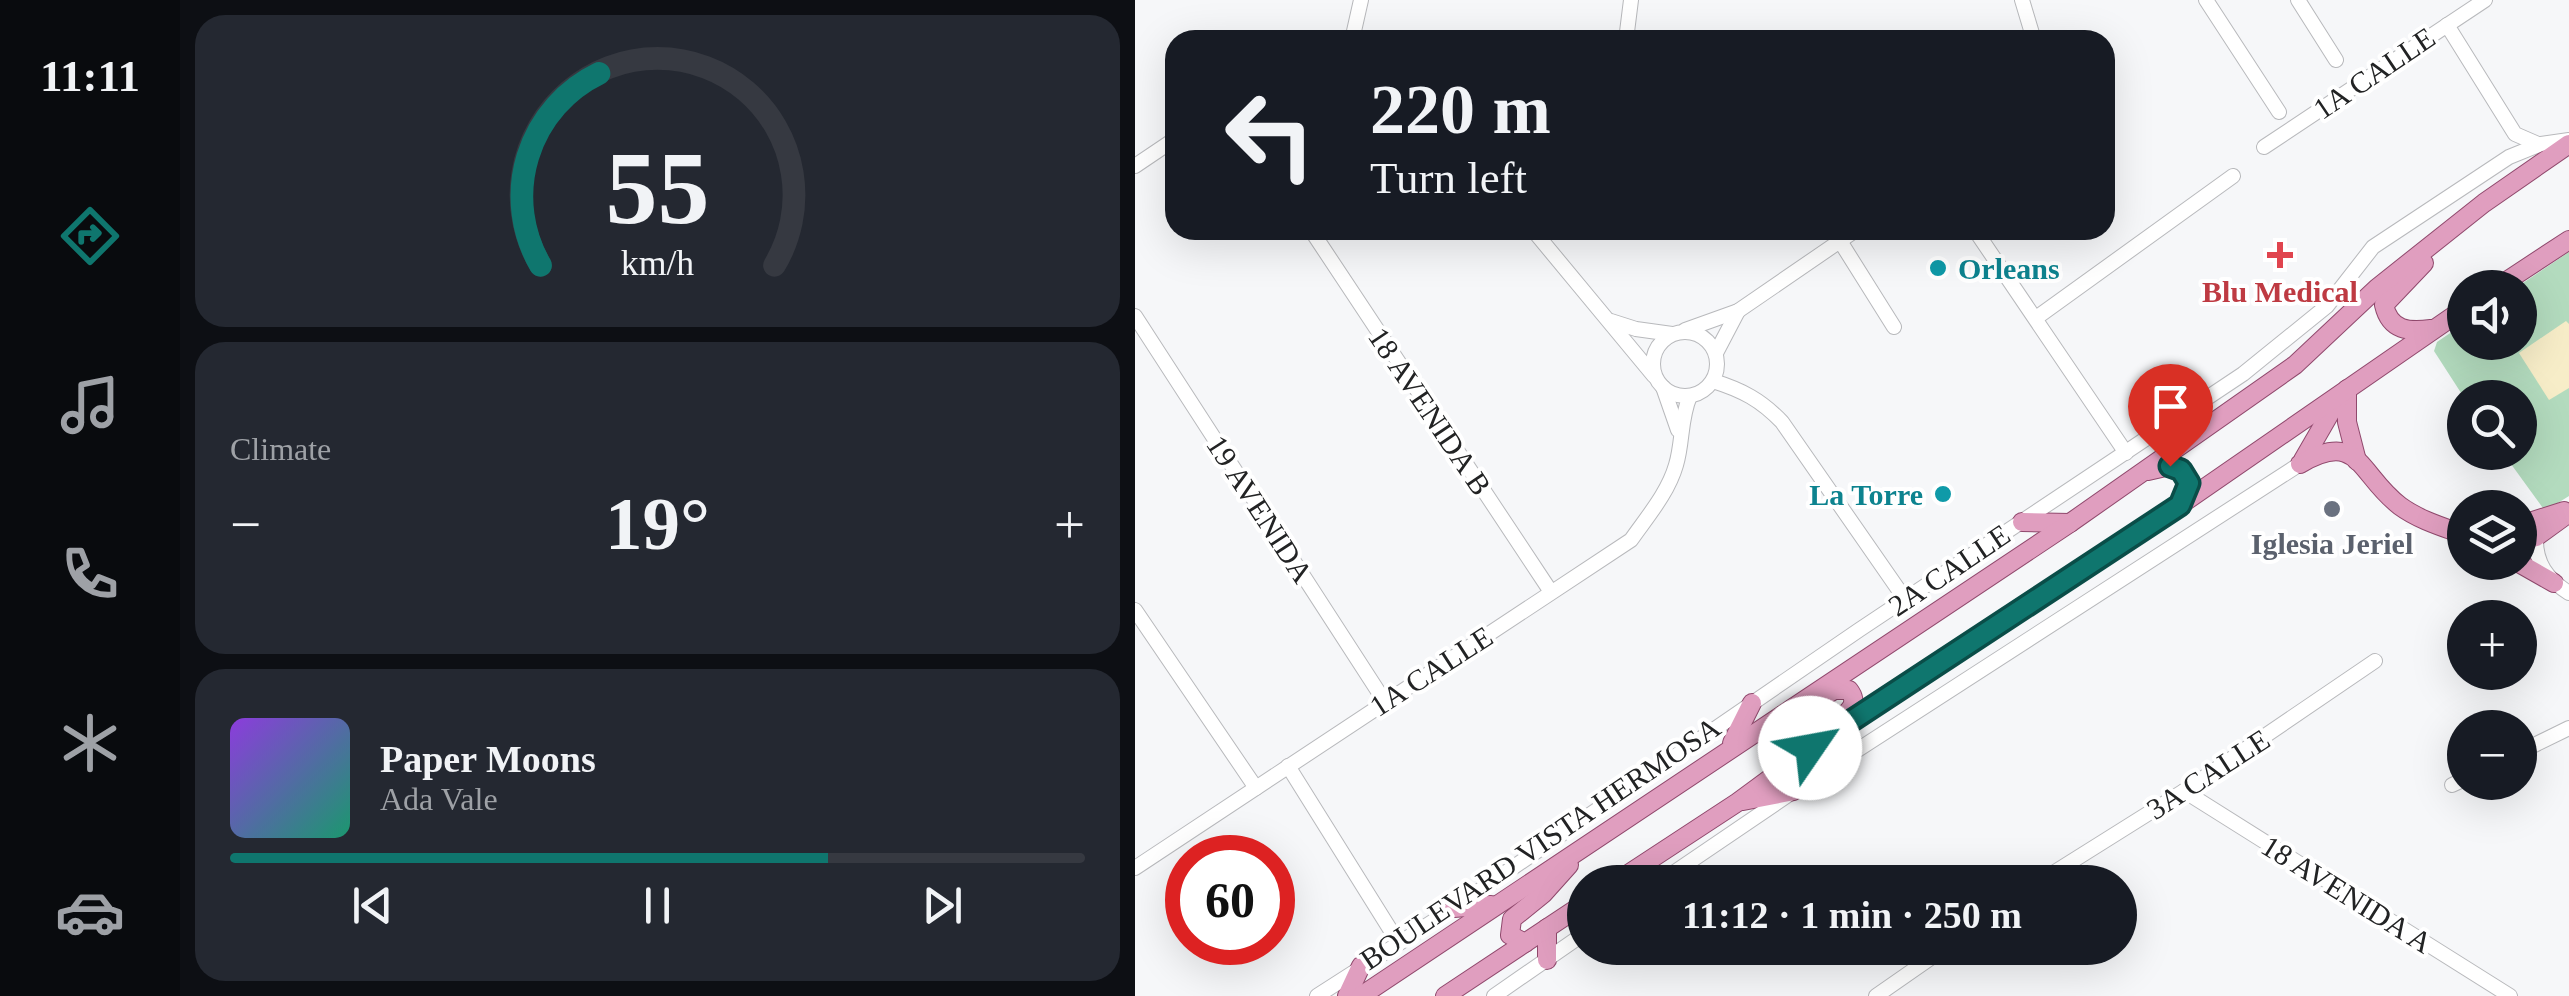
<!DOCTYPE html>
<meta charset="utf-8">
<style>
:root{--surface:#171b24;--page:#242831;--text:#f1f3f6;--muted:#9ea1a6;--line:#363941;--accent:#0f766e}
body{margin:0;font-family:"Times New Roman",serif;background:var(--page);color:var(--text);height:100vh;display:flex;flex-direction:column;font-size:38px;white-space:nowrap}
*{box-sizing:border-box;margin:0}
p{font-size:32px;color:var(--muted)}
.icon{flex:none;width:55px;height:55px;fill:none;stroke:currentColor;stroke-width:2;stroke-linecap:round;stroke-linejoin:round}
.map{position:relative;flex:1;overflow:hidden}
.sheet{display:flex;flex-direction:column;gap:15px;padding:15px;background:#0d0f14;width:955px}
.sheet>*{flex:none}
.top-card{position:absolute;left:30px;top:30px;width:950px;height:210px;border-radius:30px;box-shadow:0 10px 40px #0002;background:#171b24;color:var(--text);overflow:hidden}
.controls{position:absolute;left:1312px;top:270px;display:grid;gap:20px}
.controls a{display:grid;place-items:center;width:90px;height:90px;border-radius:50%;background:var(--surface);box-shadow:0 10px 40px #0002;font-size:50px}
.speed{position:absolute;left:30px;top:835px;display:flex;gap:20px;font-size:50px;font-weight:700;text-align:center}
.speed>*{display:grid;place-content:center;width:130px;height:130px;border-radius:50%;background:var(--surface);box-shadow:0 10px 40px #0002;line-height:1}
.speed .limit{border:15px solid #d22;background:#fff;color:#111}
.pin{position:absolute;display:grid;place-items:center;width:85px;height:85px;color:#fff;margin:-102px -42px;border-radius:50% 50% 50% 0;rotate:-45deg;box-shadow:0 0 10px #0007}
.pin .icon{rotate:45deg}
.me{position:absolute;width:110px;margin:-55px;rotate:57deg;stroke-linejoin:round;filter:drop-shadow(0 0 8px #0008)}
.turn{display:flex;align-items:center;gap:35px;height:210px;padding:0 40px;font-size:45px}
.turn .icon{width:130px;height:130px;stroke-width:2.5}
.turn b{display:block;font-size:70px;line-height:85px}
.big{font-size:75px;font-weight:700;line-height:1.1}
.sheet .tile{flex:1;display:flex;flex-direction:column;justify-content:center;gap:15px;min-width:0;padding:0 35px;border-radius:30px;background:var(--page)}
.sheet .dial{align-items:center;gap:0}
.dial svg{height:260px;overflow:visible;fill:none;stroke:var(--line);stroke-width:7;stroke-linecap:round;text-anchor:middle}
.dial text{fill:var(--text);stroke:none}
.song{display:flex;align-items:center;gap:30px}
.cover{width:120px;height:120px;border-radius:15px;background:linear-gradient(135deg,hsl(270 70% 55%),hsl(160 70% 35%))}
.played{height:10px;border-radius:5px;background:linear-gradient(90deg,var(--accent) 70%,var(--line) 70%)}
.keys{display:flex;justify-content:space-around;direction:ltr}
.heat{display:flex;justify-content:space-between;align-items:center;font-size:55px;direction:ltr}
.trip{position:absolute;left:432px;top:865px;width:570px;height:100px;border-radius:50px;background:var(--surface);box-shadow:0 10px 40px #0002;font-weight:700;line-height:100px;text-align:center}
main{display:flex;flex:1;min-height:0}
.dock{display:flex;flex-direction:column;width:180px;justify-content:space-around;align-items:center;background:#090b0e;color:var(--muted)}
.dock .icon{width:70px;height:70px}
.dock .selected{color:var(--accent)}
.dock b{font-size:45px;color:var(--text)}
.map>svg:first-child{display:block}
.green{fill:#b3dbbe}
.sand{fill:#f7edc8}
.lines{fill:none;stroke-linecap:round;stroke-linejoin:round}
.minor-casing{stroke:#b8b9bc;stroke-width:16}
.major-casing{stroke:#90496d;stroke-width:20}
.minor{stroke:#fff;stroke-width:14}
.major{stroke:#e09ebf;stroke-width:18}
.route-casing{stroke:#0a4d48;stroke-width:25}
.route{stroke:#0f766e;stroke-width:18}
.health-dot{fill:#e0444e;stroke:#fff;stroke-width:4}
.culture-dot{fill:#0f9aa8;stroke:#fff;stroke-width:4}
.worship-dot{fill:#6b7280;stroke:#fff;stroke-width:4}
.labels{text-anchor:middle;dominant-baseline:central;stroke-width:8;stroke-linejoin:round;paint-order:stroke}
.street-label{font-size:30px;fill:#222324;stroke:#fff}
.culture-label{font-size:30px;font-weight:bold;fill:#0d838f;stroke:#fff;text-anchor:start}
.health-label{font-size:30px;font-weight:bold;fill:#be3a42;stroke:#fff}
.worship-label{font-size:30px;font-weight:bold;fill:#5b616d;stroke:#fff}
</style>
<main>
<nav class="dock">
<b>11:11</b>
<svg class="icon selected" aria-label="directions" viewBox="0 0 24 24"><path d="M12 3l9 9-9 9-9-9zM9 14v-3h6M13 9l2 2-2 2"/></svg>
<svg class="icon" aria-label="music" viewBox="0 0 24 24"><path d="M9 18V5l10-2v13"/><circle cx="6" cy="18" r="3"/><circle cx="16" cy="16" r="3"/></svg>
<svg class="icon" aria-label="phone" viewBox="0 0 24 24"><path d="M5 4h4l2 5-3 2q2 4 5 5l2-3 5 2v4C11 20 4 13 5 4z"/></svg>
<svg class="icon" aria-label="climate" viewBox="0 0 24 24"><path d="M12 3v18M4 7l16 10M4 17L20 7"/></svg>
<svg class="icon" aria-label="car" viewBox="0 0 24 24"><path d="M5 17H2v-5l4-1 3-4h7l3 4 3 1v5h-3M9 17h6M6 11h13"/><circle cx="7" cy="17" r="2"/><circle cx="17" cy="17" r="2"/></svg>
</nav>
<section class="sheet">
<div class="tile dial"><svg viewBox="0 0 100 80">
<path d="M14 69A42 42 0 1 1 86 69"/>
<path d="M14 69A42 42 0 0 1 32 10" stroke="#0f766e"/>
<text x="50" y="56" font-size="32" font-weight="700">55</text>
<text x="50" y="72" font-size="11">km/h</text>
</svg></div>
<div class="tile"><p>Climate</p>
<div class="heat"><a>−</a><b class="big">19°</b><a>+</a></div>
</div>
<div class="tile">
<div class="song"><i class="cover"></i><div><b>Paper Moons</b><p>Ada Vale</p></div></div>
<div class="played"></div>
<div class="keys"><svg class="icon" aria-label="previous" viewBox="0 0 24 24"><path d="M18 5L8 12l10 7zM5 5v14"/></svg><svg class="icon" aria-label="pause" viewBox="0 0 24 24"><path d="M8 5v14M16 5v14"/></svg><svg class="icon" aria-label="next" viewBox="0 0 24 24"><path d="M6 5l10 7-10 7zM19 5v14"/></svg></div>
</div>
</section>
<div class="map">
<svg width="1434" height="996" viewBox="0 0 1434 996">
<rect width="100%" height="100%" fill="#f6f7f9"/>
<!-- green -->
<path class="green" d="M1434 252V496L1410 511 1368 453 1385 452V398L1330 399 1299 351 1302 342 1330 323V342H1385V288L1382 287Z"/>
<!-- sand -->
<path class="sand" d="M1431 321 1434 324V388L1414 400 1384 353Z"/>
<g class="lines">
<defs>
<g id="minor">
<path d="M887 0 899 40"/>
<path d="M1071 0 1144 112"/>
<path d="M1163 0 1201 60"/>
<path d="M1312 25 1380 134 1403 144"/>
<path d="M217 40 226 0"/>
<path d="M491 40 496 0"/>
<path d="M1129 147 1350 0"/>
<path d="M0 166 40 139"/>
<path d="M176 230 416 592"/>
<path d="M398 230 519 376"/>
<path d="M840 230 991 453"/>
<path d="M705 241 759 327"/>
<path d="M0 316 250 702"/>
<path d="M901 318 1098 176"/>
<path d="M476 321 501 329 537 334"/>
<path d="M550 330 603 311 721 230"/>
<circle cx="550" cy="364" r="32"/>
<path d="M581 353 603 311"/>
<path d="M578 381C607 390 626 400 647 422L770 599"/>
<path d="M528 387 543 430"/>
<path d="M1401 537C1400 563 1412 579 1434 593"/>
<path d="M0 610 121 788"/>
<path d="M1385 752 1434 728"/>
<path d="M153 766 263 942"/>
<path d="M1317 785 1330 779"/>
<path d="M1049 791 1375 996"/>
<path d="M0 868 496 540C512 517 533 493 541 465 548 442 545 419 555 396"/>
<path d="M525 882 659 791 1165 464"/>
<path d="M904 882 1049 791 1240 661"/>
<path d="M182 996 319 908 724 630 1108 374 1192 306 1238 247 1374 157 1406 144 1434 140"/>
<path d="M359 996 450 933"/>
<path d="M741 996 810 948"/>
</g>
<g id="major">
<path d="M1289 263 1249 305C1255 331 1274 332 1296 329"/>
<path d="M1361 288 1434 240"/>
<path d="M1212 389V422L1222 461"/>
<path d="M1168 460 1205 396"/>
<path d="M1165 464C1225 429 1223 474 1265 506 1284 520 1308 527 1330 535"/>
<path d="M1013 471 1035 466 1050 473 1054 489 1045 505"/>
<path d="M887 522 935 523"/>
<path d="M1385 525 1429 511"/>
<path d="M1385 541 1401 537 1434 513"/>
<path d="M1382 562 1419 583"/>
<path d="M685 699 699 690H714C724 703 715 711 704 719"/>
<path d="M597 743 617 703"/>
<path d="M608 801 659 791"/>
<path d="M481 882 603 802 675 749 1045 505 1330 308"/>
<path d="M319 908 356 905"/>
<path d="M412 928V960"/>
<path d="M390 943 375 935 377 919 408 894 434 865"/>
<path d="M212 996 226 966"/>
<path d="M226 996 935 523 1160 365 1242 288 1349 203 1434 144"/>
<path d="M310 996 450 903"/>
</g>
</defs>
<!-- minor casing -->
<use href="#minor" class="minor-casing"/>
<!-- major casing -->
<use href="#major" class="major-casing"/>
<!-- minor -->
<use href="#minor" class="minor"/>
<!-- major -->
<use href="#major" class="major"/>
</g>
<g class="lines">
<defs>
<path id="route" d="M675 748 1045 505 1054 483 1046 470 1035 466"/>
</defs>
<!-- route casing -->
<use href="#route" class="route-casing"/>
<!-- route -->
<use href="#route" class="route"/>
</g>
<!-- markers -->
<path class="health-dot" d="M1140 240h10v10h10v10h-10v10h-10v-10h-10v-10h10z"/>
<g class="culture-dot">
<circle cx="803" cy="268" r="10"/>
<circle cx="808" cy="494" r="10"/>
</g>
<circle class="worship-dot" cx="1197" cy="509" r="10"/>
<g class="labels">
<!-- street labels -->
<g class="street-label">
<text transform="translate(1239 73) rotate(-34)">1A CALLE</text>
<text transform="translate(295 411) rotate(56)">18 AVENIDA B</text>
<text transform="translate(125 509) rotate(57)">19 AVENIDA</text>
<text transform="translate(814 570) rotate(-34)">2A CALLE</text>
<text transform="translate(296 671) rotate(-33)">1A CALLE</text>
<text transform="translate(1073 774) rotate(-33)">3A CALLE</text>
<text transform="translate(405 843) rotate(-34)">BOULEVARD VISTA HERMOSA</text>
<text transform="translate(1212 894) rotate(32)">18 AVENIDA A</text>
</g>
<!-- culture labels -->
<g class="culture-label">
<text x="823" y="268">Orleans</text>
<text x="788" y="494" text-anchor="end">La Torre</text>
</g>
<!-- health labels -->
<g class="health-label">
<text x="1145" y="291">Blu Medical</text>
</g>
<!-- worship labels -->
<g class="worship-label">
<text x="1197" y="543">Iglesia Jeriel</text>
</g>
</g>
</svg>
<div class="controls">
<a><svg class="icon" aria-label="sound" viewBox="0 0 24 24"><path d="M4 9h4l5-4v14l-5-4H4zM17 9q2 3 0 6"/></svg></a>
<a><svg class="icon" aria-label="search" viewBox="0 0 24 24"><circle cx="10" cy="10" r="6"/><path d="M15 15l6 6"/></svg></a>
<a><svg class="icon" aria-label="layers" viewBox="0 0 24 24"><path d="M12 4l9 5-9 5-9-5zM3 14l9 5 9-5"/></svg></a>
<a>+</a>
<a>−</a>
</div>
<div class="speed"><div class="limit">60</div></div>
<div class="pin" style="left:1035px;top:466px;background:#d93025"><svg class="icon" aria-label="arrive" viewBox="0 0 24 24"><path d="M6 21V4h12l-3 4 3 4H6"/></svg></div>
<svg class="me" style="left:675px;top:748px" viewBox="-20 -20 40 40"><circle r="19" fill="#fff"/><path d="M0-13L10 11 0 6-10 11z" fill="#0f766e"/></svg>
<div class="trip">11:12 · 1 min · 250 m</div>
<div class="top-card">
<div class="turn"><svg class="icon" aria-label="left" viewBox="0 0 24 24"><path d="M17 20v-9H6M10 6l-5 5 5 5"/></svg><div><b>220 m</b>Turn left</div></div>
</div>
</div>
</main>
